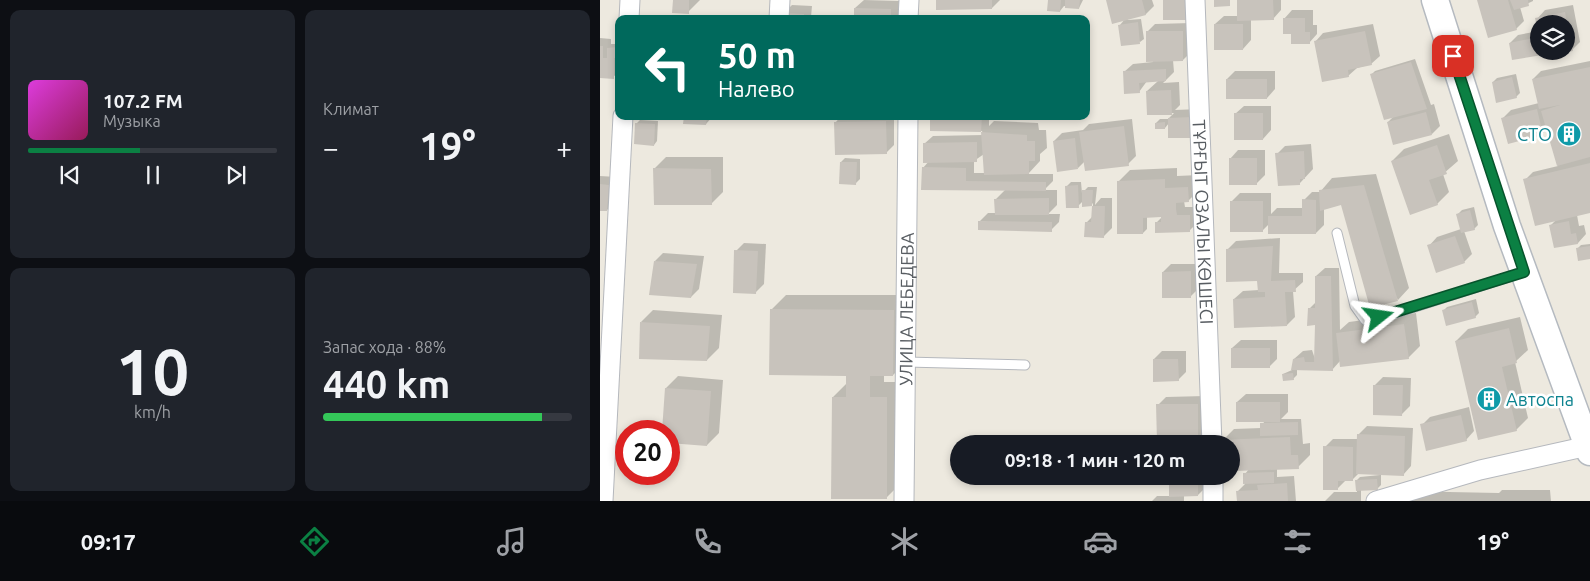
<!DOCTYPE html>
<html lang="ru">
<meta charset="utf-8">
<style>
:root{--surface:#171b24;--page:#20242c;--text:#f1f3f6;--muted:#9ea1a6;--line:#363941;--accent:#0b8043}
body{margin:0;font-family:Ubuntu,sans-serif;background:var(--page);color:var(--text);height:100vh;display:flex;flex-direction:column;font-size:19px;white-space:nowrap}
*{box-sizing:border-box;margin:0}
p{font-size:16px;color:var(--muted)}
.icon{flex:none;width:28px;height:28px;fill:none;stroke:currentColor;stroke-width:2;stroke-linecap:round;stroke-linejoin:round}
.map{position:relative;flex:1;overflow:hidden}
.details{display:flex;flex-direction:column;gap:10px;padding:10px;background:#0d0f14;width:600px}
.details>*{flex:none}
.guide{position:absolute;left:15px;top:15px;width:475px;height:105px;border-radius:10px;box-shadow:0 2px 8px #0003;background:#00695c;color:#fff;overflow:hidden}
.buttons{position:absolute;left:930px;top:15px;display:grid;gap:10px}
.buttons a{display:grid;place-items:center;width:45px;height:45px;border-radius:50%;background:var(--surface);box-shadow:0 2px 8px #0003;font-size:25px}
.speed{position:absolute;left:15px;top:420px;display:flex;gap:10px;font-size:25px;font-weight:700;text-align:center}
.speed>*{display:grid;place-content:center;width:65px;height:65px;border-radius:50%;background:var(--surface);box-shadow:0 2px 8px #0003;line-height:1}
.speed .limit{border:8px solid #d22;background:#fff;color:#111}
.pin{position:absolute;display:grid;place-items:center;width:42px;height:42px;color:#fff;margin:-21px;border-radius:10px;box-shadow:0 2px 8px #0006}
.me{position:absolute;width:55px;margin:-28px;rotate:75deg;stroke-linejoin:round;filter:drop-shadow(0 0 4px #0008)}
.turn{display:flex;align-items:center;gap:18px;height:105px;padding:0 20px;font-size:22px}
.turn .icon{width:65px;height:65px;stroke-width:2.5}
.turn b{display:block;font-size:35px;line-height:42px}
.big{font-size:38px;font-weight:700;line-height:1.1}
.details .card{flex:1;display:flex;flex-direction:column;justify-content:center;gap:8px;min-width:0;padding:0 18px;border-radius:10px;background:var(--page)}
.details .dial{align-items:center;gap:0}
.dial b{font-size:65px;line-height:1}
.song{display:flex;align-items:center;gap:15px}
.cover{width:60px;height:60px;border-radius:8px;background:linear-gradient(135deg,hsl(300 70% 55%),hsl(330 70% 35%))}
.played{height:5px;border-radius:2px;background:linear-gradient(90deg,var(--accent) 45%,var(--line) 45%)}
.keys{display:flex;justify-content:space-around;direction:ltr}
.heat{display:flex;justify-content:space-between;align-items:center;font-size:28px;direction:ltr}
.charge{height:8px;border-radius:4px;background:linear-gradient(90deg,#34c759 88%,var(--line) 0)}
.details .tiles{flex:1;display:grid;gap:10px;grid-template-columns:repeat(2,1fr)}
.trip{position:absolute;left:350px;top:435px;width:290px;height:50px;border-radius:25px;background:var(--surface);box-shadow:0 2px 8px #0003;font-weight:700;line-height:50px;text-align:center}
.menu{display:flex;height:80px;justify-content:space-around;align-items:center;background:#090b0e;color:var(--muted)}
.menu .icon{width:35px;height:35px}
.menu .selected{color:var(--accent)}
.menu b{font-size:22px;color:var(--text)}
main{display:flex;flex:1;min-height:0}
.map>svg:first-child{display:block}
.shadow{fill:#0003;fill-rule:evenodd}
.building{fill:#c8c3bc}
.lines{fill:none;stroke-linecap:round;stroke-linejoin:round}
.lane-casing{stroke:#b5b8bd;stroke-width:11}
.street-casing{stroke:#b5b8bd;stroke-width:21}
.secondary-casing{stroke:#b5bac0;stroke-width:29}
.lane{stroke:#fff;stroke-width:9}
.street{stroke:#fff;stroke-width:19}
.secondary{stroke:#fff;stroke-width:26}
.route-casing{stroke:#07532c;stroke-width:12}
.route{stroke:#0b8043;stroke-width:9}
.labels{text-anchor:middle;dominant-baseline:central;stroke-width:5;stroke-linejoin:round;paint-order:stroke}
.culture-label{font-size:18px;fill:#0d838f;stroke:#fff;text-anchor:end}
.street-label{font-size:18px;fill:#585d62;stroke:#fff}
</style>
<main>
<section class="details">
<div class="tiles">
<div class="card">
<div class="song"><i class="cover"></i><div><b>107.2 FM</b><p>Музыка</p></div></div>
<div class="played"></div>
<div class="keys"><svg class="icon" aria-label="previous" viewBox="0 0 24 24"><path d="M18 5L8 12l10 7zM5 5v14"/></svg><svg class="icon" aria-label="pause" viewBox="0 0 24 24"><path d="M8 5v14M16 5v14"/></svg><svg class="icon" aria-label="next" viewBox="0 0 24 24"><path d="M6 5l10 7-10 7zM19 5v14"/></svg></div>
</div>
<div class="card"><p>Климат</p>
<div class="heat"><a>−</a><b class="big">19°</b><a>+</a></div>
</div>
<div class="card dial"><b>10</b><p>km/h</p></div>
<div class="card"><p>Запас хода · 88%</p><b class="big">440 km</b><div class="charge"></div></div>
</div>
</section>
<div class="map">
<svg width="990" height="501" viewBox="0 0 990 501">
<rect width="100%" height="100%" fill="#ede9df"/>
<!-- shadow -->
<g class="shadow">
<path d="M74 0H100L88 12Z"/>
<path d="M264 0 299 1 298 19H255V8Z"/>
<path d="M337 0H400L392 8Z"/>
<path d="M449 0H483L479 8 464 6 460 11Z"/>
<path d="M507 0H552L554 6 546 14 527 19 528 20 541 19 544 39 540 42 520 25 525 19Z"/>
<path d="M638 0H681V10L673 19H651V40L643 49 615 24 624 16H638Z"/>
<path d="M878 0H933V1L920 7 924 21 916 29Z"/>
<path d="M192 5 212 6 211 17 226 19H184V13Z"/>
<path d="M973 5 980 42 972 50 966 51V24H939V31L937 19 945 10Z"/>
<path d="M692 10H713V25H717V34L709 43 692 33 684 19Z"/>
<path d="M591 23V52L583 60H573L574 72 563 83 579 82 580 105 575 110 600 109 570 137 569 123 565 128 556 123 560 119H568L574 113 548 114 547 91 558 81H547L539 92 524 72 533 64 553 62 547 32 555 24Z"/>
<path d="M773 24 780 56 771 64 757 68 748 76 715 42 723 33Z"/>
<path d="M939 31V51H965L913 59 910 43 918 35Z"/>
<path d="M0 38 11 39V44H19V72L13 77H0Z"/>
<path d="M815 59 831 105 834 104 840 126 832 134 788 122 794 116 771 75 775 71Z"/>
<path d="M990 61V212L977 215 979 226 984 225 986 234 978 243 955 247 951 225 956 220 925 180 933 172 958 166 948 129 942 134 903 118 911 110 939 103 933 79 941 71Z"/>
<path d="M635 71H675V89L667 98 627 79Z"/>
<path d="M916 74 920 93 916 97 893 82 897 78Z"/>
<path d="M644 106H671V130L663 139 635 114Z"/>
<path d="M85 116H113L106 124Z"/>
<path d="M241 116H294V145L286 153 236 122Z"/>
<path d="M331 116H389V126L394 121 438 123 439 130H446L447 148 440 154V161L428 174H453V181L444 190H457V205L448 214H460L459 222 451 230 380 221 388 213H396V199L406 189H322L323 168 329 161 324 144 333 136 383 135 382 131 331 130ZM384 154 385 173H374V161Z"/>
<path d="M532 119 536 156 528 164 485 161 478 168 454 141 462 133 483 130 489 124Z"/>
<path d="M40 120 58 121 57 141 54 145 36 124Z"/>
<path d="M849 134 858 161 843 174 849 192 837 204 792 161 804 149Z"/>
<path d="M711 144 713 169 700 183 677 154 685 146Z"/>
<path d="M638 150H665V175L657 183 630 159Z"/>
<path d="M66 157H123V192L111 204 54 169Z"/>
<path d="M245 158 260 159V179L256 183 241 162Z"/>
<path d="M577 168V176L599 175 600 189 588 201H584L585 207H597L598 222 589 231 556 223 563 216 547 217V229L543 233 518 182 530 170Z"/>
<path d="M776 174 809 288 798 300 742 204 724 209V225L716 233 669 224 662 231 632 201 640 193H671V214L677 208H704V200L712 192H720L732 178Z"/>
<path d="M0 176 17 177 15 202 7 210 0 209Z"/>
<path d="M471 182H481L482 193 488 187H497L495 205 501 198H512V228L504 236 486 223 493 216V203L491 205 483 201 478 206 467 186Z"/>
<path d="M874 207 878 225 874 229 864 231 872 254 864 262 829 246 837 237 861 229 858 214 862 210Z"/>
<path d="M680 238 679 273H703V282L693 291 695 317 687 325 634 299 643 291 659 290V280L628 249 636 241Z"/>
<path d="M144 243 166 244 164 284 156 292 136 251Z"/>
<path d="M990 244V258L977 249 981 245Z"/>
<path d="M63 253 104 256 99 289 91 297 55 261Z"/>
<path d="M571 264H598L599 288 590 297 563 272Z"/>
<path d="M725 268H739L740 330 749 322 816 313 820 346 808 358 740 361 732 370 697 369V375L693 379 683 374 692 370 694 359 703 351 712 350 715 359 716 324 709 309 716 302V276Z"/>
<path d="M186 295H308V360L293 375H284V382H302L301 483 286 498 233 397 247 383V375L171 310Z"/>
<path d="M876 299 879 313 875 317 843 311 847 307Z"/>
<path d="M53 310 122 315 119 348 107 360 41 322Z"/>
<path d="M920 317 928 350 915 362 928 418 916 430 856 341 868 329Z"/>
<path d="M641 340H677V359L669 367 632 348Z"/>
<path d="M562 351H586V372L578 380 554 359Z"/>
<path d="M78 376 123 380 119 433 107 445 69 442V431H63L66 388Z"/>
<path d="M783 377 811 378 810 406 802 414 775 385Z"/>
<path d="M646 394H688V412L681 419H701L703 444 710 443V455L698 467 677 468V477L694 476 696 501H638V491L645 484V474L649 469 635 458H631V444L622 441 634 429 661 428 665 420 637 402Z"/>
<path d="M605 396 606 432 597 440 558 405 566 397Z"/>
<path d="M869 407 874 431 866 440 822 425 830 417Z"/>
<path d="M767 426 813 428 811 466 803 475 781 474V485L777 489 761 490V501H725L734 492H757L756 481 760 477 780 475V474L759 473 752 480 747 479 738 488 725 447 733 439H759V434Z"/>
<path d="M570 476H606V487L598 495H584V501H552L557 496H570Z"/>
<path d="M902 490H950L951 501H790L799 491 899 493Z"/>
</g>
<!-- building -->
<g class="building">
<path d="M73 0H89V14L72 13Z"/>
<path d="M336 0H392V9L336 10Z"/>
<path d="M448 0H461L460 12 447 11Z"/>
<path d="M465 0H480L479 9 465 8Z"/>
<path d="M506 0H542L546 15 512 24Z"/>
<rect x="563" y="0" width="29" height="20"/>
<path d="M614 0H630V6L614 7Z"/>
<path d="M637 0H673L674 20 637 21Z"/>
<path d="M877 0H908L917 30 888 38Z"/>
<path d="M910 0H928L929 6 914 10Z"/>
<path d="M254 8 291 9V19H254Z"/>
<path d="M965 12 967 24H939L938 33 935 18Z"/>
<path d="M183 13 204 14V19H183Z"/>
<path d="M683 18H705V32H710V44H691V34H683Z"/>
<path d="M538 22 540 44 521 46 518 25Z"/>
<rect x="614" y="24" width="29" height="26"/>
<path d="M966 25 973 51 943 57 942 51H966Z"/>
<path d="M546 31H583V61L546 62Z"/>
<path d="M765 31 772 65 748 70 749 77 722 82 714 41Z"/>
<path d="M939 37V51L942 55 912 60 909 43Z"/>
<path d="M0 46H3V58H7V48L18 47V58H14V79L0 78Z"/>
<path d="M811 62 827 109 784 120 770 74Z"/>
<path d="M990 67V157L957 166 941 111 960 105 939 109 932 79Z"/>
<path d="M566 69V81L539 83 540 93 524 94 523 71Z"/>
<path d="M912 77 917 98 896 103 892 82Z"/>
<rect x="626" y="79" width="41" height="20"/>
<path d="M571 90 572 115H547L546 91Z"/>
<path d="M937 109 943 135 908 144 901 118Z"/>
<path d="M826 112 832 135 793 145 787 122Z"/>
<rect x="634" y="113" width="29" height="27"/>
<path d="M84 116H107L106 125 83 124Z"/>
<path d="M330 116H382L381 132 330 131Z"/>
<path d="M592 117 593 138H568V118Z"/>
<path d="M286 121 287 154 235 155 234 122Z"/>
<path d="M565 122V129H555V123Z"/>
<path d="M35 123 55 124 54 146 34 144Z"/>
<path d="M524 126 529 166 485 171 479 132Z"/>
<path d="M381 132 427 135V141H435V161H429V174L384 175Z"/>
<path d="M475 138 478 169 457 172 453 141Z"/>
<path d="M377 142V162L323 163V143Z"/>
<path d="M837 145 847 174 829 180 838 205 810 215 791 161Z"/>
<path d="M704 151 705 179H700V185L678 186 675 153Z"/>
<rect x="629" y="158" width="28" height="27"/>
<path d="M240 162H257L256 185 239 184Z"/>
<path d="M990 163V213L935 226 923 179Z"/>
<path d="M322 167 366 168V181L446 182V191L321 190Z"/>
<path d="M53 168 111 169 112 205H54Z"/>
<path d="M565 179V188L588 187 589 202 576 203V209L577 215H590V232L555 233V222H561V217L543 218V234H517V181Z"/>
<path d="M0 184 9 185 7 211H0Z"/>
<path d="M478 185 479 208H466L465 186Z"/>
<path d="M764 185 798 301 770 308 741 205 720 211 719 190Z"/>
<path d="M482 190H493L492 206 482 207Z"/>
<path d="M449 198V215H395L394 199Z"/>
<path d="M702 199 716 200V234H668V216H702Z"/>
<rect x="630" y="201" width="33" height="31"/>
<path d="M492 206H505L504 238 484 237 485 222H491Z"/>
<path d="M870 210 875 230 861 233 856 214Z"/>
<path d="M378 221 452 222V232L378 230Z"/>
<path d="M969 221 971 234 976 233 978 244 954 248 949 225Z"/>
<path d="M855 236 865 263 836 273 827 245Z"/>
<path d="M673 246 671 281 695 280 696 292H685L687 326 634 328 633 299 665 297V292H658L657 281 626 282V249Z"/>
<path d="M990 246V259L978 261 976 248Z"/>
<path d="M134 250 158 251 156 294 133 293Z"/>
<path d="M54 261 97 264 91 298 49 295Z"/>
<path d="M591 271V298H562V272Z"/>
<path d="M715 276H731L733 371 691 370 693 359 704 357 705 362H714L715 325 707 326 708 308H715Z"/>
<path d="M872 302 876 318 846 326 842 310Z"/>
<path d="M170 309 294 310 293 376H270V397H287V499H231L232 397H246V376L169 375Z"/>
<path d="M40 322 110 326 107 361 39 359Z"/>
<path d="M804 324 809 359 740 367 736 333Z"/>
<path d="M909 328 917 363 902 367 917 431 878 440 855 341Z"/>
<rect x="631" y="348" width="39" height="20"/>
<path d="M553 359H578L579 381 553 382Z"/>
<path d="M693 373 694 380 683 381 682 374Z"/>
<path d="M773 385H803L802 416 773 415Z"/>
<path d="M65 388 111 391 107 446 69 443V431H62Z"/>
<rect x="636" y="402" width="44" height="20"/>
<path d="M556 404H598V442H557Z"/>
<path d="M861 415 867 441 826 451 820 424Z"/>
<path d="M698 422V435L660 436V423Z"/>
<path d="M757 434 805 436 804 476 756 474Z"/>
<path d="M690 437 691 455H698L699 469 634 471 631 444H621V440Z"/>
<path d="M723 446 753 447V481H738V490H723Z"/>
<path d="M674 472V483L643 484V473Z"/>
<path d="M569 476H598V496L569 497Z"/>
<path d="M777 479 778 490 756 491 755 480Z"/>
<path d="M687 483 688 501H637L636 491 658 490 657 485Z"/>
</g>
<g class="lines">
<defs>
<g id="lane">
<path d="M737 233 755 306 765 320 793 314 921 273"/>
<path d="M306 362 425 365"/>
</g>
<g id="street">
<path id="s1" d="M595 0 612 444"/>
<path d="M29 19 30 0"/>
<path d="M179 19 180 0"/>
<path d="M308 19 309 0"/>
<path d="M613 476V501"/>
<path d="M3 501 23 116"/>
<path id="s2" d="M304 501 308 116"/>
<path d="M776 501 880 470 988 446"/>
</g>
<path id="secondary" d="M835 0 907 226 990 452"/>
</defs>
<!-- lane casing -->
<use href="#lane" class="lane-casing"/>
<!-- street casing -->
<use href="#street" class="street-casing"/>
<!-- secondary casing -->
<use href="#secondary" class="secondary-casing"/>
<!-- lane -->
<use href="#lane" class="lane"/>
<!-- street -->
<use href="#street" class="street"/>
<!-- secondary -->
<use href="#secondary" class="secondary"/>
</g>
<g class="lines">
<defs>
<path id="route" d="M779 317 924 272 853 56"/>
</defs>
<!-- route casing -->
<use href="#route" class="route-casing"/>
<!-- route -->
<use href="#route" class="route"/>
</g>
<!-- icons -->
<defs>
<symbol id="building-disc" viewBox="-11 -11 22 22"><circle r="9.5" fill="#0f9aa8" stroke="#fff"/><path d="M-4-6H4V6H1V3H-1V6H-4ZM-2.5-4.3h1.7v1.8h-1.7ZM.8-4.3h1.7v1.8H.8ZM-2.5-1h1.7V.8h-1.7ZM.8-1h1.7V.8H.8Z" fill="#fff"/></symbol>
</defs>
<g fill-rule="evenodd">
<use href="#building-disc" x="955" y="120" width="28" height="28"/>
<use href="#building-disc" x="875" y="385" width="28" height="28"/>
</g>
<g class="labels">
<!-- culture labels -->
<g class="culture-label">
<text x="952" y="134">СТО</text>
<text x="906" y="399" text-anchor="start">Автоспа</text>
</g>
<!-- street labels -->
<g class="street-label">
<text stroke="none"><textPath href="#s1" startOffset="222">ТҰРҒЫТ ОЗАЛЫ КӨШЕСІ</textPath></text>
<text stroke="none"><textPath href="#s2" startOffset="192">УЛИЦА ЛЕБЕДЕВА</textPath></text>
</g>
</g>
</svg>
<div class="buttons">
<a><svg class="icon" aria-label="layers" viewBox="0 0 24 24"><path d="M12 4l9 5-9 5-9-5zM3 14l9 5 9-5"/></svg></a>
</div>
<div class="speed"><div class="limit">20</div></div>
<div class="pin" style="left:853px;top:56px;background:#d93025"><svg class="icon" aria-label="arrive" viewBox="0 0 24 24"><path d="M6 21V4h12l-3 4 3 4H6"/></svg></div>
<svg class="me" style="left:779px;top:317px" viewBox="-20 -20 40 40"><path d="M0-17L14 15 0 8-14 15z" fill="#0b8043" stroke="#fff" stroke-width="4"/></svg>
<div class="trip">09:18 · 1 мин · 120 m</div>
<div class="guide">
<div class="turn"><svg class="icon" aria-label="left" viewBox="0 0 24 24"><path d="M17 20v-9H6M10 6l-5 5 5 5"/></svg><div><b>50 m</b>Налево</div></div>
</div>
</div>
</main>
<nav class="menu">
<b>09:17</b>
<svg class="icon selected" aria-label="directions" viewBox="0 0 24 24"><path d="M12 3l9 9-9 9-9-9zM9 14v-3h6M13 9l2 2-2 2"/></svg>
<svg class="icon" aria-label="music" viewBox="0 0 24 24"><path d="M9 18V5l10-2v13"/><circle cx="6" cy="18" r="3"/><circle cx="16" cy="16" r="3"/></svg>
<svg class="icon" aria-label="phone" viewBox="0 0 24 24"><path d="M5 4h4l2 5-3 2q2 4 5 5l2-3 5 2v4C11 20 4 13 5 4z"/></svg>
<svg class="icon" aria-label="climate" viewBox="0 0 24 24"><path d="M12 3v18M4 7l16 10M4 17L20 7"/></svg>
<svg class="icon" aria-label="car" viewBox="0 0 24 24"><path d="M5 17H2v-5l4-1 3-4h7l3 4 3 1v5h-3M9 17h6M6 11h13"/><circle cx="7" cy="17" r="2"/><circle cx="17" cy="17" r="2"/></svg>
<svg class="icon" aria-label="filters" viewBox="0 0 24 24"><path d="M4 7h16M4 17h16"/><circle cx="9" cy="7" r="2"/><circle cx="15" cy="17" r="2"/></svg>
<b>19°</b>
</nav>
